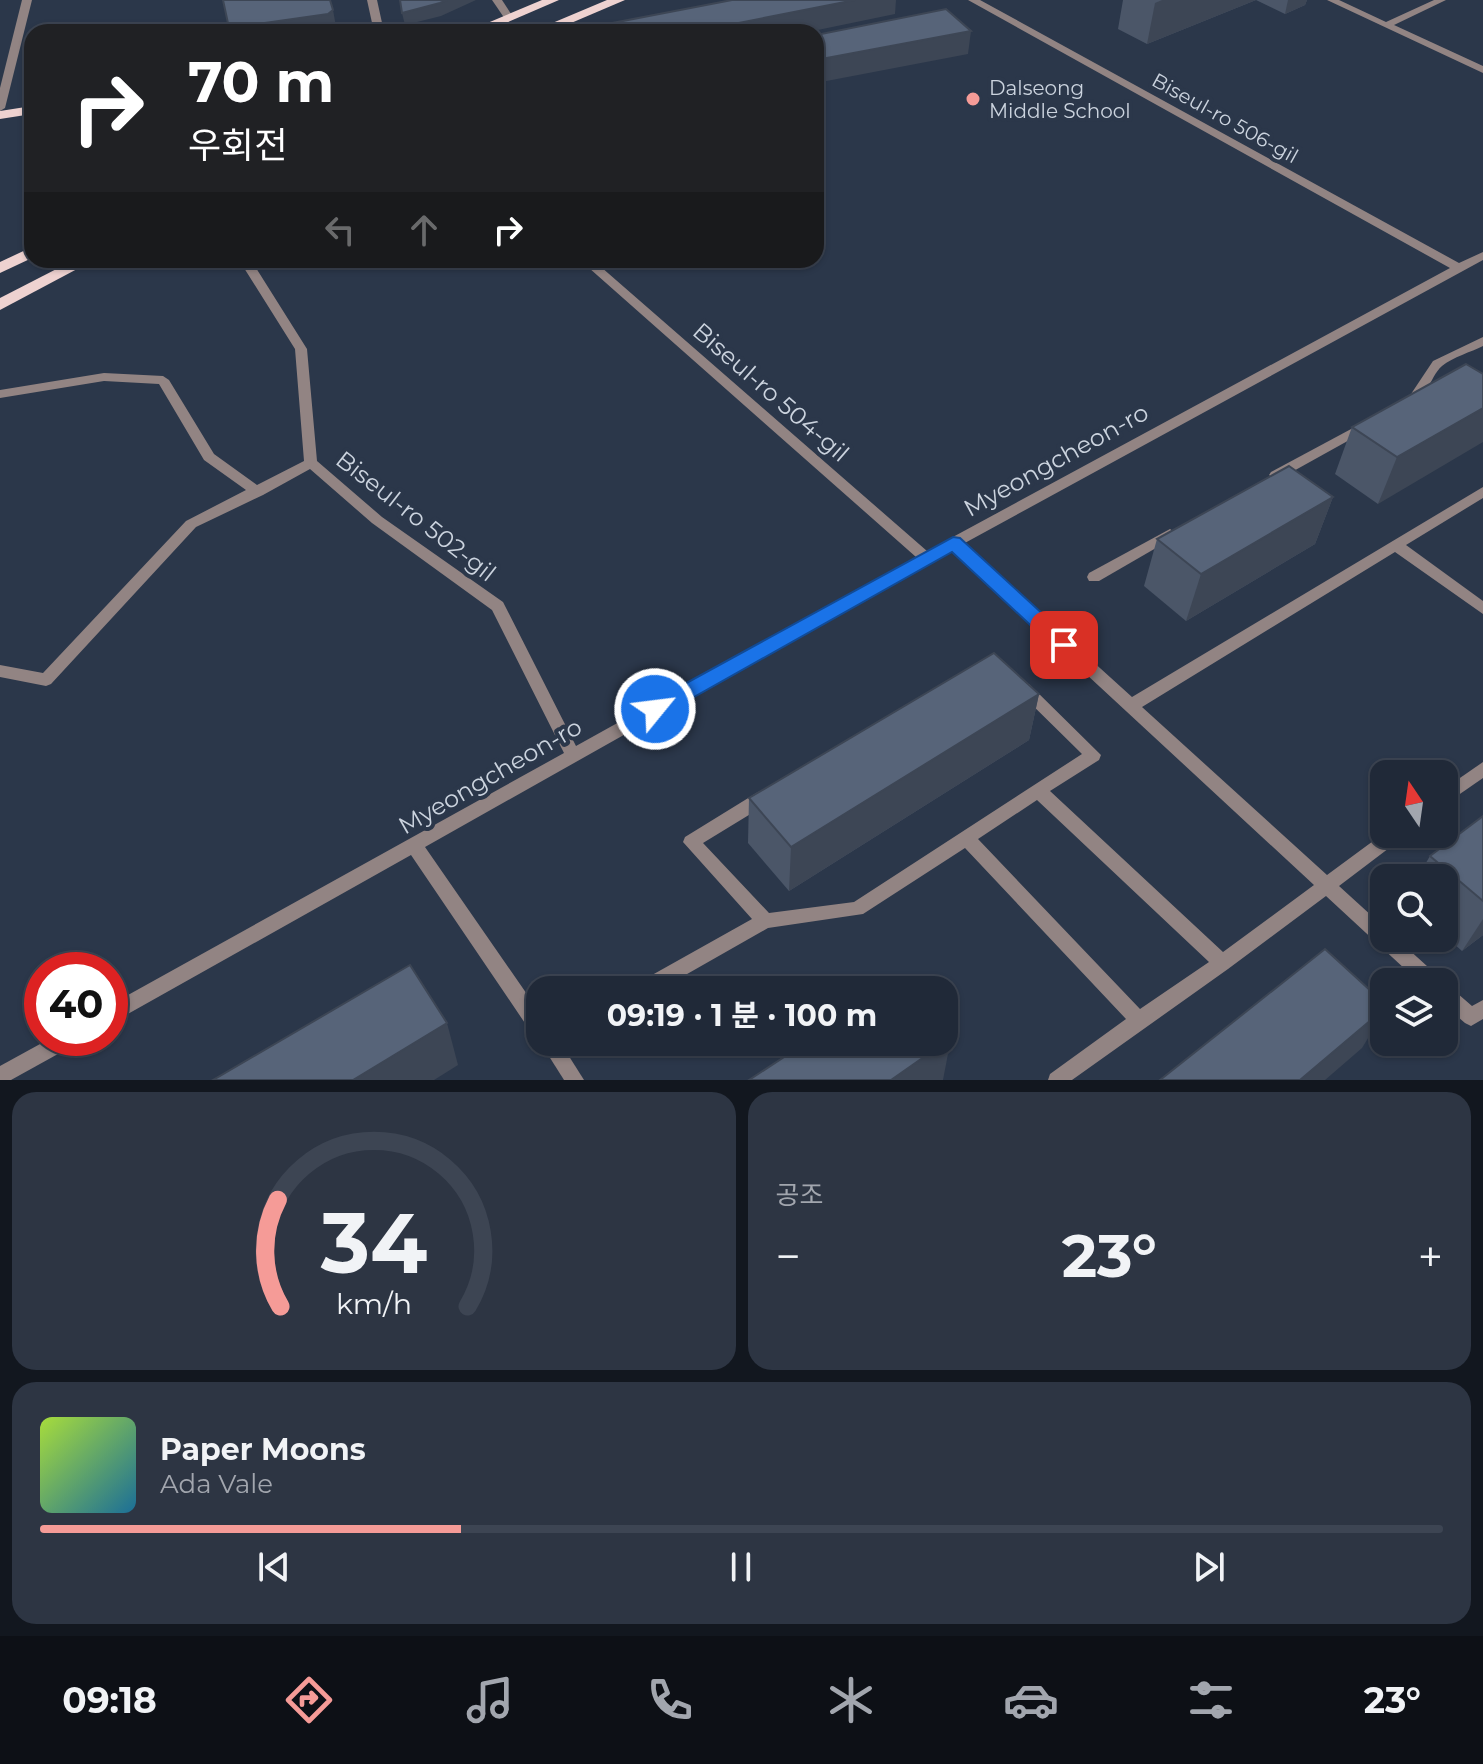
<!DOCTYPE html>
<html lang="ko">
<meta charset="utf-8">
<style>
:root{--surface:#202938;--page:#2d3543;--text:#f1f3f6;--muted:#a2a6ae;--line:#3d4553;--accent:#f59b97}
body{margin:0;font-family:Montserrat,"Noto Sans KR",sans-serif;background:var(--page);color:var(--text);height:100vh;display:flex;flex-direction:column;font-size:30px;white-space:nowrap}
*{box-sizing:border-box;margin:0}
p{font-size:26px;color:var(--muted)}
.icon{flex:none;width:44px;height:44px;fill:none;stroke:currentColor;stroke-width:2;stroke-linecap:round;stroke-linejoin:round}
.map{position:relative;height:1080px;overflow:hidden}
.sheet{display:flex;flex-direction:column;gap:12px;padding:12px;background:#12171f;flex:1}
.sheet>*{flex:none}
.hud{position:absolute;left:24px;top:24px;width:800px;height:244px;border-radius:24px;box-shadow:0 2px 6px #0004,0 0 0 2px var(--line);background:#202124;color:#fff;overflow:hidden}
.needle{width:52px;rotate:347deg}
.tools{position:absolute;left:1370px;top:760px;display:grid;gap:16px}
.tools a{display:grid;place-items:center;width:88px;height:88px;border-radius:16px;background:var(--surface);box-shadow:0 2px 6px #0004,0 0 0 2px var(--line);font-size:40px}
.speed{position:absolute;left:24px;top:952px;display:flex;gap:16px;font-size:40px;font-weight:700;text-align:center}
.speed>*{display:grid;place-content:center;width:104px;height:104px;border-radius:50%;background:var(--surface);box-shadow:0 2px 6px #0004,0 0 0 2px var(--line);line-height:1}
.speed .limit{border:12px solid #d22;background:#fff;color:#111}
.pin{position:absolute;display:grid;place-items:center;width:68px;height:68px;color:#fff;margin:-34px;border-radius:16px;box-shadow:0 4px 12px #0006}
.me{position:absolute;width:88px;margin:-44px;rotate:61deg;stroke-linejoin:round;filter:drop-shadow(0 0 6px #0008)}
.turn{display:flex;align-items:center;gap:28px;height:168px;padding:0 32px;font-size:36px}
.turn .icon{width:104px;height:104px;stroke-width:2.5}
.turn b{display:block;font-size:56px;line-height:68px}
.lanes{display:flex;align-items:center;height:76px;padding:0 32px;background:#0003;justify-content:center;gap:40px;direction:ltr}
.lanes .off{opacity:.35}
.big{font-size:60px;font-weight:700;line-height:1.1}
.sheet .tile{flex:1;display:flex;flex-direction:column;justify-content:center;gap:12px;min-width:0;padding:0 28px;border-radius:24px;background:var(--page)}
.sheet .dial{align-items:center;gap:0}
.dial svg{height:208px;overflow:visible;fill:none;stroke:var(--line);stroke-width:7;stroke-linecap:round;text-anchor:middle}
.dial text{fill:var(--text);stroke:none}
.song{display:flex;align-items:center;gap:24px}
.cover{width:96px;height:96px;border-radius:12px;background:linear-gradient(135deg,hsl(80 70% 55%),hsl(200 70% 35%))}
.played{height:8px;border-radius:4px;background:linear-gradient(90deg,var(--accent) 30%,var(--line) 30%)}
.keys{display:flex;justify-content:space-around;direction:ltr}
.heat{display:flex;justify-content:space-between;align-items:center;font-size:44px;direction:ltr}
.sheet .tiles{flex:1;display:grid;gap:12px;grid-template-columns:1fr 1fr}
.tile:last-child{grid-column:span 2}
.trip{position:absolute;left:526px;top:976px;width:432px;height:80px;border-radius:24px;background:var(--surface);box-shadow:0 2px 6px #0004,0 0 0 2px var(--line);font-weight:700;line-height:80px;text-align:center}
.tabs{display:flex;height:128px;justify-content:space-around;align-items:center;background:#0d1016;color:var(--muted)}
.tabs .icon{width:56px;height:56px}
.tabs .current{color:var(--accent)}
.tabs b{font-size:36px;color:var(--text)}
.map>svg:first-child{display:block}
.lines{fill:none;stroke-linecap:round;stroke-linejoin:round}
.minor{fill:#928483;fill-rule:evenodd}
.major{fill:#eed2d0;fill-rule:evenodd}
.wall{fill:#4b5668}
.shaded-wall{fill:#3d4655}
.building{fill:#576479;stroke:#3d4655;stroke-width:2}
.route{fill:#1a73e8;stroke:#114b97;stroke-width:2}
.poi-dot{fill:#f59b97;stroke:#2b374a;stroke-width:3}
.labels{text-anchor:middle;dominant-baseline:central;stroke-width:8;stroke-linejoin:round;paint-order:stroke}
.far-poi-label{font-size:20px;fill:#cbd3de;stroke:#2b374a;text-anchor:start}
.far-street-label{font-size:20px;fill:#cbd3de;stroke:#2b374a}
.street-label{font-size:24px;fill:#cbd3de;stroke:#2b374a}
</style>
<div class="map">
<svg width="1483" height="1080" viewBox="0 0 1483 1080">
<rect width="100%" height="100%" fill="#2b374a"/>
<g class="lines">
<!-- minor -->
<g class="minor">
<path d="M22 0H32L5 108 0 111V88Z"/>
<path d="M367 0H377L384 32H374Z"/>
<path d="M492 0H502L513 17 511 19H505Z"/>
<path d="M968 0H980L1459 263 1483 252V260L963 544 1132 697 1483 487V498L1406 545 1483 601V614L1395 552 1142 707 1327 875 1384 833 1403 834 1401 839 1339 886 1384 927V938H1396L1438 976 1441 982H1419L1326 896 1228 969 1072 1080H1048L1050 1074 1126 1019 965 848 863 914 768 928 659 990H633L636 984 752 919 683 842 685 837 758 792 764 790 770 792 772 797 770 802 703 843 769 913 854 902 1082 754 1019 692 1016 688 1019 684H1029L1101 755 1099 760 1050 791 1223 952 1314 885 952 550 425 847 540 1013V1038L533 1035 411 855 110 1024V1005L564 753 492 610 372 523 310 469 263 495 196 527 51 684 46 686 0 677V665L43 673 186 521 246 490 204 460 159 384 104 381 0 398V390L104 373 163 376 169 380 214 454 257 485 304 461 295 349 239 260H251L307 349 317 461 382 517 503 602 576 746 916 557 580 260H593L927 551 1450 268ZM1037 800 1209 962 1140 1009 978 839Z"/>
<path d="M1327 0H1339L1386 22 1434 0H1446L1394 25 1483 66V73Z"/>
<path d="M1483 337V346C1471 352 1453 357 1442 366 1428 378 1427 407 1404 404L1402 401 1411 394 1433 361Z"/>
<path d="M1366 421 1372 425 1371 428 1281 478 1276 480 1269 475 1271 472Z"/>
<path d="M1170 529 1177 534 1175 537 1099 581H1089L1087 577 1089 573Z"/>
<path d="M1483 762V778L1444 805V789Z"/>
<path d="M1444 985 1450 987 1472 1006 1483 1000V1019L1471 1026 1465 1023 1444 1005Z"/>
<path d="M51 1038H78L76 1044 11 1080H0V1066Z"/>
<path d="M540 1042H560L584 1080H564Z"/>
</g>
<!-- major -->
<g class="major">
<path d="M542 0H559L485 32H466Z"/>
<path d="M607 0H625L550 32H531Z"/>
<path d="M32 106V114L0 119V111Z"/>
<path d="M32 247V258L0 273V262Z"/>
<path d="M74 260H94L0 310V298Z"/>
</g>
</g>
<!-- wall -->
<g class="wall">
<path d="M1123 0H1307L1305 5 1285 14 1256 0 1147 44 1118 29Z"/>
<path d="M1466 364 1378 504 1335 474 1352 427Z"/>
<path d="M1333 497 1315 544 1186 621 1144 586 1157 539Z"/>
<path d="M1039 694 1029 740 789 891 748 843 749 798Z"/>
<path d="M1483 816V935L1462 951 1444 935V878H1417L1430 856Z"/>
</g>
<!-- shaded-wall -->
<g class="shaded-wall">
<path d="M447 0H476L441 16 405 25 402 13Z"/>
<path d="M855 0H896L895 14 808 32H693Z"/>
<path d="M1162 0H1256L1147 44 1155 3Z"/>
<path d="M1288 0H1307L1305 5 1285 14Z"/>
<path d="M333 10 337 32H230L229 28Z"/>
<path d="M971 31 968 54 816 83V60Z"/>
<path d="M1483 408V442L1378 504 1397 457Z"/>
<path d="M1333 497 1315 544 1186 621 1201 574Z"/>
<path d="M1039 694 1029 740 789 891 791 847Z"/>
<path d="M1483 919V935L1462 951Z"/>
<path d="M1384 1009V1012L1362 1048 1325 1080H1300Z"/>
<path d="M447 1023 458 1065 434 1080H353Z"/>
<path d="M951 1038 943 1080H891Z"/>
</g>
<!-- building -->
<g class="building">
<path d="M223 0H330L333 10 328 14 229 28Z"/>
<path d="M400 0H447L440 3 402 13Z"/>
<path d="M732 0H855L693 32H572L571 31Z"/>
<path d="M946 9 971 31 816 60V35Z"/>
<path d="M1466 364 1483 374V408L1397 457 1352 427Z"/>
<path d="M1289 466 1333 497 1201 574 1157 539Z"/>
<path d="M994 653 1039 694 791 847 749 798Z"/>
<path d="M1483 816V901L1430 856Z"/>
<path d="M1325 949 1384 1003V1009L1300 1080H1160Z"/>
<path d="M410 965 447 1023 353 1080H213Z"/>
<path d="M902 979 911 990H886Z"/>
<path d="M944 1030 951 1038 891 1080H749L807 1042H944Z"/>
</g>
<!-- route -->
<path class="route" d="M953 537 960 538 1070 639 1073 645 1070 650H1057L952 552 662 715H648L645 709 648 704Z"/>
<!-- markers -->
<circle class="poi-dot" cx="973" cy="99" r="8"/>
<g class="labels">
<!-- far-poi labels -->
<g class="far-poi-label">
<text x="989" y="88">Dalseong<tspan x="989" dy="23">Middle School</tspan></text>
</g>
<!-- far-street labels -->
<g class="far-street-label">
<text transform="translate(1225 118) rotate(29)">Biseul-ro 506-gil</text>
</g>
<!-- street labels -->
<g class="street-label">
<text transform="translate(771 392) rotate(41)">Biseul-ro 504-gil</text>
<text transform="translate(1056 460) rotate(-29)">Myeongcheon-ro</text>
<text transform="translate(416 516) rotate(38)">Biseul-ro 502-gil</text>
<text transform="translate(490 776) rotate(-30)">Myeongcheon-ro</text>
</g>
</g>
</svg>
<div class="tools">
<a><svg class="needle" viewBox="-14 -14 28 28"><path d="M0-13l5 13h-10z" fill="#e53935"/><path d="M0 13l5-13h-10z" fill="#a2a6ae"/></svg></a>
<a><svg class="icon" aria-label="search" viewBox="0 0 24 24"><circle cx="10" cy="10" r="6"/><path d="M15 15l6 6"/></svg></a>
<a><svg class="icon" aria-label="layers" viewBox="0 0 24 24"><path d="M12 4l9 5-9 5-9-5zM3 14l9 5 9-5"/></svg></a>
</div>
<div class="speed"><div class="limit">40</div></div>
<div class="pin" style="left:1064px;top:645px;background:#d93025"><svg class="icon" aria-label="arrive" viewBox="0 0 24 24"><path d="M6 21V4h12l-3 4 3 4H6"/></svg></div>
<svg class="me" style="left:655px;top:709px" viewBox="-20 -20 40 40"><circle r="17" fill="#1a73e8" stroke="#fff" stroke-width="3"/><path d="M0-11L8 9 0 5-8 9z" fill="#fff"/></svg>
<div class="trip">09:19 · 1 분 · 100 m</div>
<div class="hud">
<div class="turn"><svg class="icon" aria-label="right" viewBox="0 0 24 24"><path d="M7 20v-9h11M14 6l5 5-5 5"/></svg><div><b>70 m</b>우회전</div></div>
<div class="lanes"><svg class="icon off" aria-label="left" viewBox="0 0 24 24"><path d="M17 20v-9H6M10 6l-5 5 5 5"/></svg><svg class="icon off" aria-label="ahead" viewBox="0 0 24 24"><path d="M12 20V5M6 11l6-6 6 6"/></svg><svg class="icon" aria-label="right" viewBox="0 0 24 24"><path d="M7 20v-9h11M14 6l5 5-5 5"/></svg></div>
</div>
</div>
<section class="sheet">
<div class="tiles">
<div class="tile dial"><svg viewBox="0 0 100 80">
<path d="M14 69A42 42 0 1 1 86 69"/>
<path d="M14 69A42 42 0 0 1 13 28" stroke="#f59b97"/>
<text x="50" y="56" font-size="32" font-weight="700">34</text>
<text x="50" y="72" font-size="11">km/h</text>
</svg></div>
<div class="tile"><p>공조</p>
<div class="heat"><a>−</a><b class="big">23°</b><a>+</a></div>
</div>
<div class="tile">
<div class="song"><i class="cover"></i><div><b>Paper Moons</b><p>Ada Vale</p></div></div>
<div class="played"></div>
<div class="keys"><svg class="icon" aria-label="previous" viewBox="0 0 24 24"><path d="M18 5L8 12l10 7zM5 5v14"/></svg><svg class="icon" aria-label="pause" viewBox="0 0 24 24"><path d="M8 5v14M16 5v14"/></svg><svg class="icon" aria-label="next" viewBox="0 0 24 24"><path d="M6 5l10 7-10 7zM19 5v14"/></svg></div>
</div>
</div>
</section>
<nav class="tabs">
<b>09:18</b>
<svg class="icon current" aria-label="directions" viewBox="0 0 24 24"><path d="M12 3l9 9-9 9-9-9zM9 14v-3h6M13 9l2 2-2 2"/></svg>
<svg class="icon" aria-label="music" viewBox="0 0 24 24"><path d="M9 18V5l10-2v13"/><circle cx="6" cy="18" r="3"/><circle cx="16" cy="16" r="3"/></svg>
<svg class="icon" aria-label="phone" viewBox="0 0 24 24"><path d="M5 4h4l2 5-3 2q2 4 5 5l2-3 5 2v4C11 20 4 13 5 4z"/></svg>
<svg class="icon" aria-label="climate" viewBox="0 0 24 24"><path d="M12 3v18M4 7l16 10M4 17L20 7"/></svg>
<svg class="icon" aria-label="car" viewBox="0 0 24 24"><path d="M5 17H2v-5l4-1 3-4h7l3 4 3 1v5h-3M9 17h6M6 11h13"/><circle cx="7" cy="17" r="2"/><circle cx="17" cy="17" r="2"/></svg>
<svg class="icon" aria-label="filters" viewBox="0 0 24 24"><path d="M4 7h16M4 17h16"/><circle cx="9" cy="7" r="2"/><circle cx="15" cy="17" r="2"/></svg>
<b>23°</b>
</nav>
